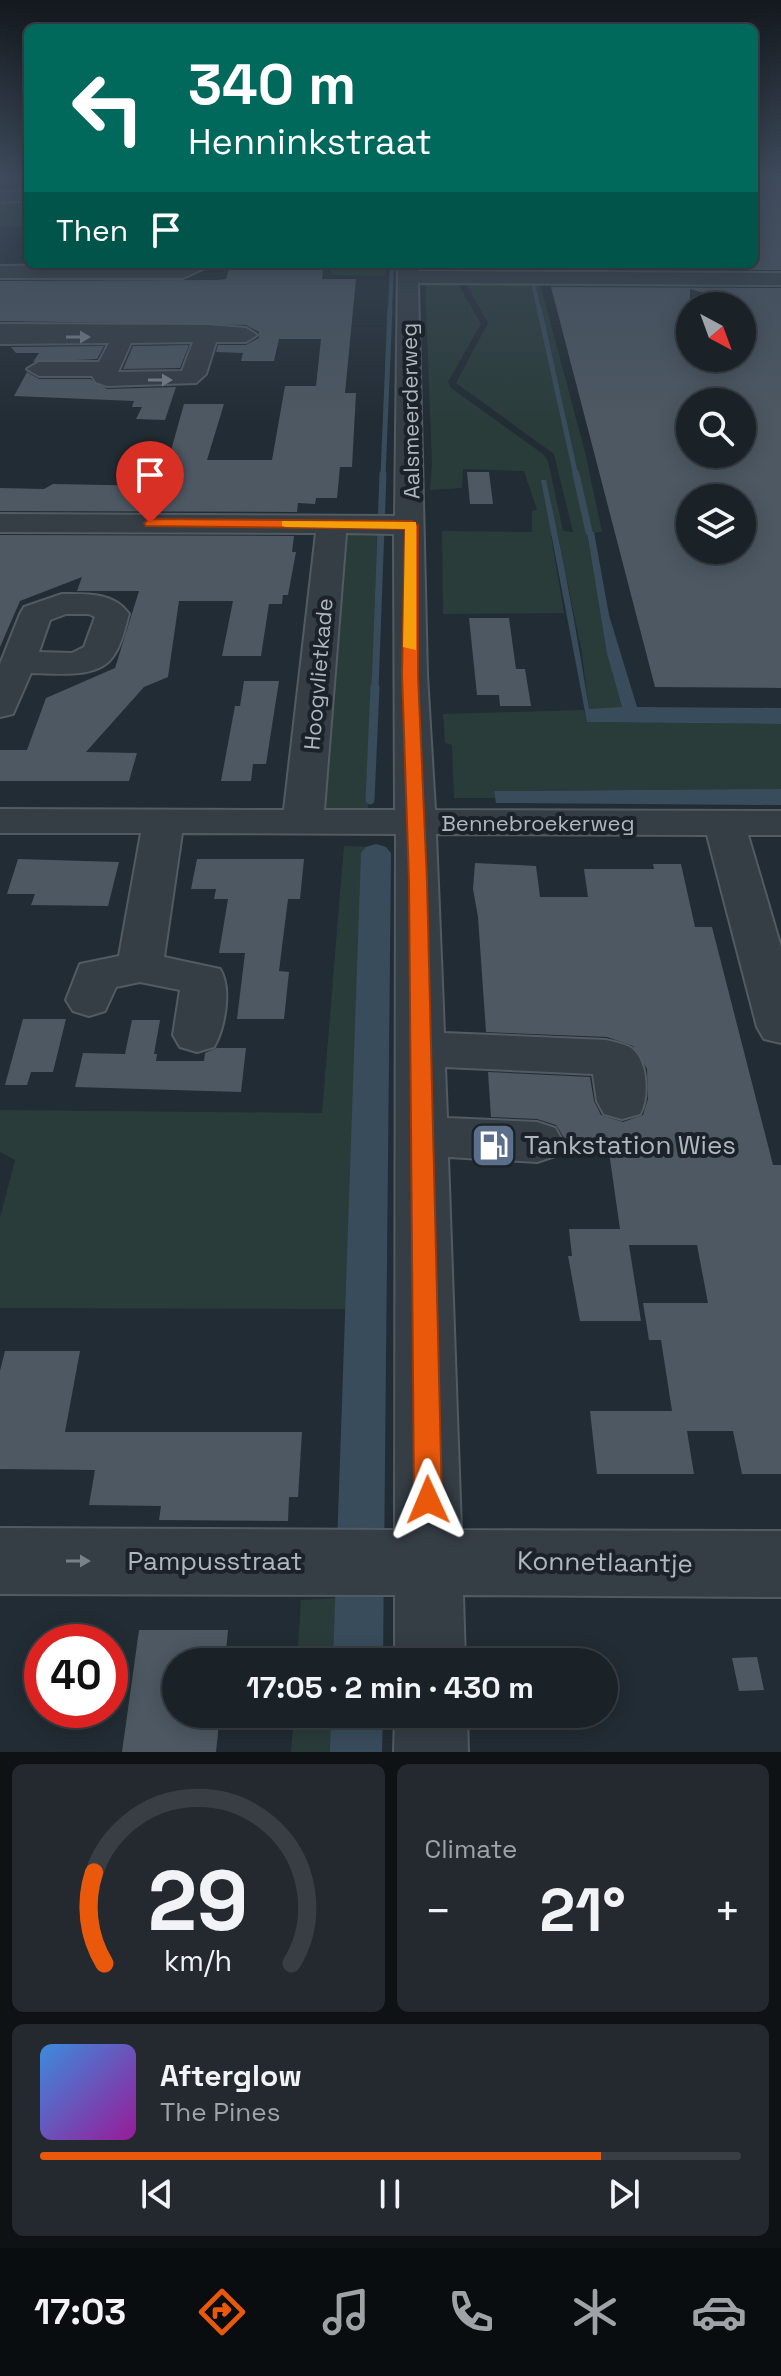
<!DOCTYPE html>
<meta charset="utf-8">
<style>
:root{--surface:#1a2127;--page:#23292f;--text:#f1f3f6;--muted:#9fa3a7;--line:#383e44;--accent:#ea580c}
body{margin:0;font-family:"Space Grotesk",sans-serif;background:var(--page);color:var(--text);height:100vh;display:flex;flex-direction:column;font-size:30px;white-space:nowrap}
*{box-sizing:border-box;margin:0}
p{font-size:26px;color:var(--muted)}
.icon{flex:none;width:44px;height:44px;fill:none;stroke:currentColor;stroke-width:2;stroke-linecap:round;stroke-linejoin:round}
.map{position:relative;height:1752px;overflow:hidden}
.panel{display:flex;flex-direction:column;gap:12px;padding:12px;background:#0e1215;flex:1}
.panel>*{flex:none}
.guide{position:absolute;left:24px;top:24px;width:734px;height:244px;border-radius:12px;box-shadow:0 4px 20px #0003,0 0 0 2px var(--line);background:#00695c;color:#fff;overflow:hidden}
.needle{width:52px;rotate:139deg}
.fabs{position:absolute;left:676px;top:292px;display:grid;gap:16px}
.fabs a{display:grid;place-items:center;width:80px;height:80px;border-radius:50%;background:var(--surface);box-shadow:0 4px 20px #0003,0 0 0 2px var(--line);font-size:40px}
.speed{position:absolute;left:24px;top:1624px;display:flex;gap:16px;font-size:40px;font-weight:700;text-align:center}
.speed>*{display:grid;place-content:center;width:104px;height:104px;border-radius:50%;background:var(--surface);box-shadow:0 4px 20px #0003,0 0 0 2px var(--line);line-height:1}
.speed .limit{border:12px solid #d22;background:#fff;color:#111}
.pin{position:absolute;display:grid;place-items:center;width:68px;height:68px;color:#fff;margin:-82px -34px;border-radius:50% 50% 50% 0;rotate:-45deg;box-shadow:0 0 8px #0007}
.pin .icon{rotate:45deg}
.me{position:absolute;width:88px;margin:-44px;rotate:359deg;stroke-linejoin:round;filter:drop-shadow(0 0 6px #0008)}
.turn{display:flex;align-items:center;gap:28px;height:168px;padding:0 32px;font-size:36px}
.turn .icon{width:104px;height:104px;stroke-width:2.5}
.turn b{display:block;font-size:56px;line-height:68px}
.then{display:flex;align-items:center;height:76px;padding:0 32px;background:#0003;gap:16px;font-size:30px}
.big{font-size:60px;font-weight:700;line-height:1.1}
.panel .card{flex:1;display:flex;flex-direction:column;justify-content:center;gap:12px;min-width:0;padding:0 28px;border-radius:12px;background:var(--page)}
.panel .dial{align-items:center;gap:0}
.dial svg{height:208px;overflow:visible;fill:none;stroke:var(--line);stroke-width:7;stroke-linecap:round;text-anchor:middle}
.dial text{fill:var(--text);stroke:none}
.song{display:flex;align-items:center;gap:24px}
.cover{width:96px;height:96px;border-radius:12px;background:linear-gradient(135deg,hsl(210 70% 55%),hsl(300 70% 35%))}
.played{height:8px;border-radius:4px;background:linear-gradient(90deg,var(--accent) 80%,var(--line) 80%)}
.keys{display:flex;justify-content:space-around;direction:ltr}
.heat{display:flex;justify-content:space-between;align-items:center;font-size:44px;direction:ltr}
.panel .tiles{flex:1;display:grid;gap:12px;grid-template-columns:1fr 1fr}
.card:last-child{grid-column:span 2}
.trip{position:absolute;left:162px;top:1648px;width:456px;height:80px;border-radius:40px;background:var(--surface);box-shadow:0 4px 20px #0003,0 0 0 2px var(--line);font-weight:700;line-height:80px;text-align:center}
.menu{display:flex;height:128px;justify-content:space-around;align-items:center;background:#0a0d10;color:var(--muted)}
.menu .icon{width:56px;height:56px}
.menu .active{color:var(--accent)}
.menu b{font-size:36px;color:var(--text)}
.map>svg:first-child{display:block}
.green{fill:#2a3c3a}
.water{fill:#394c5c}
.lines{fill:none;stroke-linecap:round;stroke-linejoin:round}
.stream-far3{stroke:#394c5c;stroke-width:4}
.stream-far2{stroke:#394c5c;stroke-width:5}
.stream-far1{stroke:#394c5c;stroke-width:7}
.stream{stroke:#394c5c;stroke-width:9}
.canal{fill:#394c5c;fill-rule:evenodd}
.building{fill:#4d5862;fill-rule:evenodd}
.minor-casing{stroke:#525b62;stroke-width:4}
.minor{fill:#353d45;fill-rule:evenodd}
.oneway{fill:#788189}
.route{fill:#ea580c;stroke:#983908;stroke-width:2}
.slow{fill:#f59e0b}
.labels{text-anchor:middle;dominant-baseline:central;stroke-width:8;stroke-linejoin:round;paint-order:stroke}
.street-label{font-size:22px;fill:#afb8c1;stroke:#1b2229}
.near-poi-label{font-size:26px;fill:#afb8c1;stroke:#1b2229;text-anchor:start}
.near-street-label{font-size:26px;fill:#afb8c1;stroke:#1b2229}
</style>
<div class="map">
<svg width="781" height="1752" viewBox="0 0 781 1752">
<rect width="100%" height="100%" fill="#222c34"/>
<!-- green -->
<g class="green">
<path d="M7 198H28V226L0 227V207Z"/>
<path d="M331 264H390L384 276 335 275 330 273Z"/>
<path d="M456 280 481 324 448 382 451 388 543 454 548 461 563 531 573 532 554 454 456 383 488 323 464 280H539L585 452 602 532 587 533 607 654 622 708 589 710 582 653 557 532 551 536 564 613 443 614 442 531 532 532V511L537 510 524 471 463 469 462 488 430 490 432 465 425 281Z"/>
<path d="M345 533H377L368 810 320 811Z"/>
<path d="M584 710 587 722 781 724V789L494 791 495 798H454L452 745 445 743 443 714Z"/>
<path d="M344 846 376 847 365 1309 0 1308V1218L15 1160 0 1152V1110L322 1113Z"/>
<path d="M362 1597 360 1662H297L301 1600Z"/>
<path d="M294 1714H359L358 1752H291Z"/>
</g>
<!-- water -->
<g class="water">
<path d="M541 480H546C563 556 577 633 589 709L622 707 607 654 587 532H594L609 615 637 707 781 708V724L587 722Z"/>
<path d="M781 789V805L496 803 494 791Z"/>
</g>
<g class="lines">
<!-- stream-far3 -->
<g class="stream-far3">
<path d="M534 287 539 310"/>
<path d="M390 310 392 264"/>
</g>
<!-- stream-far2 -->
<g class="stream-far2">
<path d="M539 308 576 476"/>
<path d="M383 476 390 308"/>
</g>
<!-- stream-far1 -->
<g class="stream-far1">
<path d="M576 474 589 532"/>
<path d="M375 689 383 474"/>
</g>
<!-- stream -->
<path class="stream" d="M370 800 375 687"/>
<!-- canal -->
<g class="canal">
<path d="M376 844 386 847 391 853 383 1662H333L361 853 366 847Z"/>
<path d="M331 1714H383L382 1752H330Z"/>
</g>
</g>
<!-- building -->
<g class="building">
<path d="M754 179H781V270L546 269 545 264H754Z"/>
<path d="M230 266H254L253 270H323L322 279H356L345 393H356L352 467H340L337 498H316L315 504 298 503 297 512 0 511V488L44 489 53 484 161 486 184 404H224L207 460H272L285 386H316L321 339H279L274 361H241L243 353 216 352 218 345H246L259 338V332L246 325 0 321V281L218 280 226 279Z"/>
<path d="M551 287 781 288V688L655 687ZM690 289 742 304V358H690ZM690 402H742V454H690ZM690 498H742V550H690Z"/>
<path d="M189 345 180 368 123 369 133 346Z"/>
<path d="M104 346 97 359 33 362 39 353H16L11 347Z"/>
<path d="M27 372 39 379H90L107 389 176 387 165 420 136 419 142 407H132L134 401 14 396Z"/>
<path d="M467 472H489L493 504H470Z"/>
<path d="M0 535 294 536 292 552H296L288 595H283L282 604H269L261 656H222L233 601H179L168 677 144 687 86 752 137 753 129 781H0V750H27L46 698 115 668 139 591H77L82 577 20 601 0 647Z"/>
<path d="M469 618H509L516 669H525L531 706H500L499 695H477Z"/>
<path d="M244 681H279L266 764H253L251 781H221L235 706H240Z"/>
<path d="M18 859 119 862 108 906 31 905 35 894H7Z"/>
<path d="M197 859H304L300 899H288L279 971 289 972 284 1019H237L245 953H219L228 899H214L216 889H191Z"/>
<path d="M475 863 536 866 540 897H588L584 869H654L653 864H681L695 927H712L773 1165H781V1474H742L733 1431H687L694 1474H597L590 1411H672L661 1340H649L643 1303H708L697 1245H629L641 1321H580L568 1256H572L569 1229H620L609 1152H561L566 1141 556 1125 537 1119 491 1117 488 1072 590 1077 594 1101 601 1115 623 1122 643 1115 648 1099 647 1069 633 1046 607 1037 486 1032 478 917 473 889Z"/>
<path d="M23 1019H66L53 1072H31L27 1085H5Z"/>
<path d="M132 1020H160L154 1054H157L156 1061H204L205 1053 217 1048H246L241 1092 75 1087 83 1053 125 1054Z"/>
<path d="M5 1351H80L65 1432H302L298 1497H289L288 1521 159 1520 161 1506 89 1505 95 1470 0 1469V1371Z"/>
<path d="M139 1630H228L225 1662H176V1714H220L216 1752H122Z"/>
<path d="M757 1657 764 1690 739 1691 732 1658Z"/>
</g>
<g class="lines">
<defs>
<g id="minor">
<path d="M28 191V201L0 202V192Z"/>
<path d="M186 264H214L183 278H0V266Z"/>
<path d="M398 264H418V271L781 273V285L418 283 427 675 435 810 781 811V835H748L781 947V1043L764 1039 757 1027 707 835 436 834 444 1033 606 1040C614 1042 624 1044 631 1048 648 1060 649 1098 640 1114L622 1119 604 1114 597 1101 593 1074 445 1067 447 1118 537 1122 555 1128 563 1142 555 1156 537 1162 448 1157 461 1530 781 1531V1597L463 1595 465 1662H395V1595L0 1594V1528L395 1530 396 834 182 833 164 957 220 969C232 988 225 1028 214 1047L197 1052 180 1047 173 1035 180 990 140 982 116 987 105 1011 89 1016 73 1011 66 1000 80 964 119 956 141 833H0V809L284 810 316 533 0 532V514L395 516ZM346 533 394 534 395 810H324Z"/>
<path d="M0 324 208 325 246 328 257 335 246 342H216L206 374 196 383 107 386 96 382 92 376H39L27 369 39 362H99L109 343 0 344ZM193 342 182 371 118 372 131 343Z"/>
<path d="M62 594C86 594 114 592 129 614 125 627 122 644 114 655 99 680 55 673 31 673L13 714 0 717V664L20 614 24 607ZM66 614H89L95 617 84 647 72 653 39 652 50 620Z"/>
<path d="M395 1714H467L468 1752H394Z"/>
</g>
</defs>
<!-- minor casing -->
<use href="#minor" class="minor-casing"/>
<!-- minor -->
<use href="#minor" class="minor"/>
</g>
<!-- one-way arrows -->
<defs><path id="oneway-solid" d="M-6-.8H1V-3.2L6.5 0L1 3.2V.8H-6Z" transform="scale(2)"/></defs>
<g class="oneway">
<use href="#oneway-solid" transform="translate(78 337)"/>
<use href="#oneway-solid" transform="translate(160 380)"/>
<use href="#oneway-solid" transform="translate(78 1561)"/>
</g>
<!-- sky -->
<linearGradient id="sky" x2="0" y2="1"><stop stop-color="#13181d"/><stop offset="0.42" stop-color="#3e4b5c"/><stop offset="1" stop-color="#3e4b5c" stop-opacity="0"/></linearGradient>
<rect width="781" height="424" fill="url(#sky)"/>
<!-- route -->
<path class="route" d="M150 519 412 521 418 525V675L427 881 442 1500 438 1509 428 1513 419 1509 414 1500 409 881 402 675 405 529 146 526 144 523Z"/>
<!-- slow -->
<path class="slow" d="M282 521 416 522V650L403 647 405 529 286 527 282 526Z"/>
<!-- icons -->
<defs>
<symbol id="fuel-square" viewBox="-11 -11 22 22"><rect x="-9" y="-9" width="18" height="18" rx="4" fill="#5c6f8a" stroke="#1b2229"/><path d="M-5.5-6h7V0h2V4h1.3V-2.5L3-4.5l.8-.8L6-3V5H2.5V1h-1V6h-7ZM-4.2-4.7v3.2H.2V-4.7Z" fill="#fff"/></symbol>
</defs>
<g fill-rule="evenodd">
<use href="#fuel-square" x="468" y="1120" width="51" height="51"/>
</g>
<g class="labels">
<!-- street labels -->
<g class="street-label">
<text transform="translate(410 411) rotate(-91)">Aalsmeerderweg</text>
<text transform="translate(318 674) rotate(-85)">Hoogvlietkade</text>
<text x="538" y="823">Bennebroekerweg</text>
</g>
<!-- near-poi labels -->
<g class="near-poi-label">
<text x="524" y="1145">Tankstation Wies</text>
</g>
<!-- near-street labels -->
<g class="near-street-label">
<text x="215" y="1561">Pampusstraat</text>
<text transform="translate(605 1562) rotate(1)">Konnetlaantje</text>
</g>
</g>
</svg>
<div class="fabs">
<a><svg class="needle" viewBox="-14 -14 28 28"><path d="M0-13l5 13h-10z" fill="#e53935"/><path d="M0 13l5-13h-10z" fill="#9fa3a7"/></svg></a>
<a><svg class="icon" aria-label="search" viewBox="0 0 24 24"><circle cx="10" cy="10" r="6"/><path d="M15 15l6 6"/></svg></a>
<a><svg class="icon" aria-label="layers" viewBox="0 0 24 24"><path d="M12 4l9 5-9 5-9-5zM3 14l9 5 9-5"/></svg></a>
</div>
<div class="speed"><div class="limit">40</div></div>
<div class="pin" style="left:150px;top:523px;background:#d93025"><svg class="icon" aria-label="arrive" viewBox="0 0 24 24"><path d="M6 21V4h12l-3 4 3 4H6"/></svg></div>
<svg class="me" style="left:428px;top:1500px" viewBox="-20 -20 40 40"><path d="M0-17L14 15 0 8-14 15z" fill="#ea580c" stroke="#fff" stroke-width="4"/></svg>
<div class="trip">17:05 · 2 min · 430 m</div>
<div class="guide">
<div class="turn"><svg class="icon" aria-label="left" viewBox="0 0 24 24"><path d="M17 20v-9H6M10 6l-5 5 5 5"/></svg><div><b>340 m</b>Henninkstraat</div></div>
<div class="then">Then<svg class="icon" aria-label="arrive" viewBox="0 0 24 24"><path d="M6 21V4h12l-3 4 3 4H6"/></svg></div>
</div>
</div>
<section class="panel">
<div class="tiles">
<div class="card dial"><svg viewBox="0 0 100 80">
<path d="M14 69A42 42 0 1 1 86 69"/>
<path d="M14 69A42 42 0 0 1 10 34" stroke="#ea580c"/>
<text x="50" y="56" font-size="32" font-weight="700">29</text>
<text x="50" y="72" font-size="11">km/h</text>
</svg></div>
<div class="card"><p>Climate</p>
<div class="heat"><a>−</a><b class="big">21°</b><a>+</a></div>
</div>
<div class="card">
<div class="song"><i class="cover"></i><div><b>Afterglow</b><p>The Pines</p></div></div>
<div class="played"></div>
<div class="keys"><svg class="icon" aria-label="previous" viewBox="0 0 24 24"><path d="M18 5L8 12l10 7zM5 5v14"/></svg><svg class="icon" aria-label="pause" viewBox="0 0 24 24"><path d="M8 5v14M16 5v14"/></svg><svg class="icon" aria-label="next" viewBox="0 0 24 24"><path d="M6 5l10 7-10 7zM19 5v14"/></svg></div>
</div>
</div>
</section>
<nav class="menu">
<b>17:03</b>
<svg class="icon active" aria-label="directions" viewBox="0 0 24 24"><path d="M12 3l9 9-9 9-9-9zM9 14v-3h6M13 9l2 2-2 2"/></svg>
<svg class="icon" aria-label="music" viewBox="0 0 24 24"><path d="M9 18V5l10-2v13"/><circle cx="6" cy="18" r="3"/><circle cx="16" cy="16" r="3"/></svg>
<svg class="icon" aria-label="phone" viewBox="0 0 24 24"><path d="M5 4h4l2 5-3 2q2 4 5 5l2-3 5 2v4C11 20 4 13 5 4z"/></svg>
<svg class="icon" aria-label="climate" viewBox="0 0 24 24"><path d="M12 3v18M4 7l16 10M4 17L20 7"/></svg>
<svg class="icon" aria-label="car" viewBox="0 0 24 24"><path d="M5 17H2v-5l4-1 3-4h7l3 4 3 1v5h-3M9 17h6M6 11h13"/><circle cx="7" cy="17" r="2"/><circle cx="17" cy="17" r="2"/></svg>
</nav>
